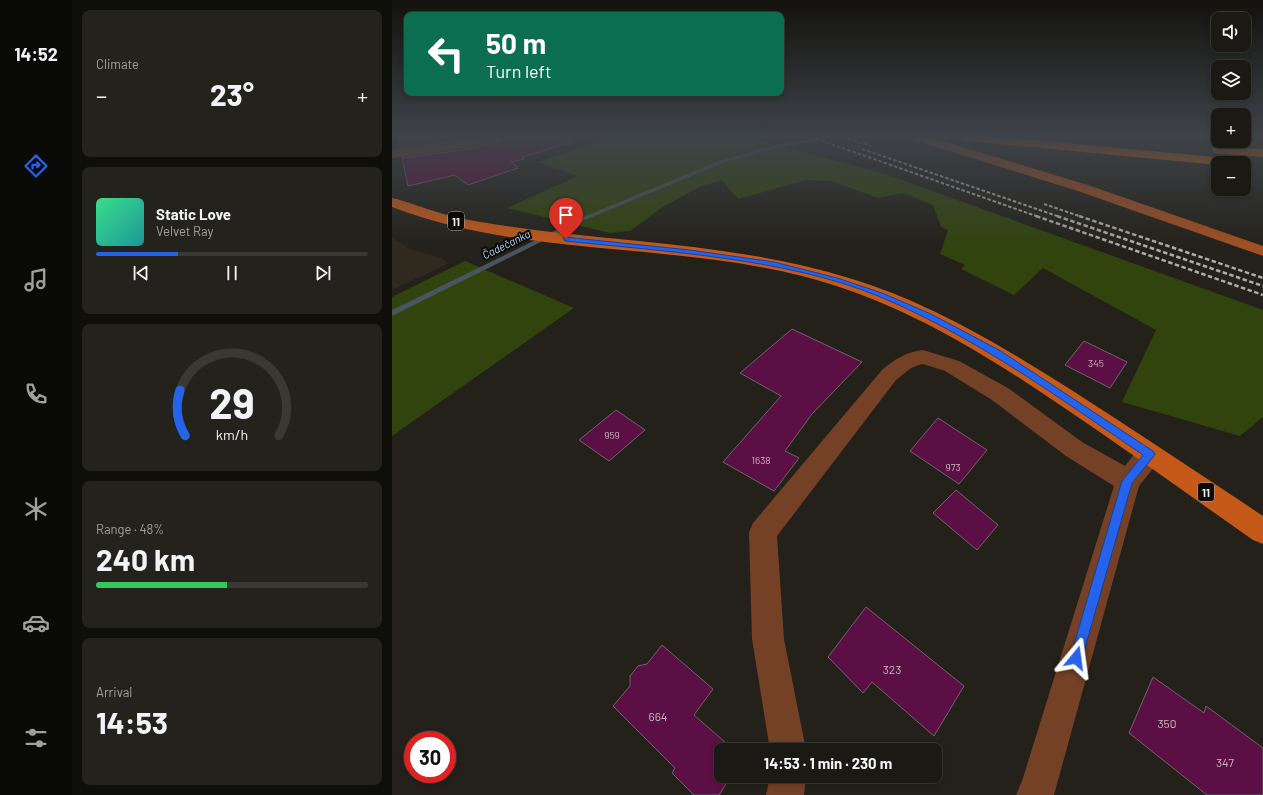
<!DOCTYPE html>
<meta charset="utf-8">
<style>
:root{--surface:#1a1914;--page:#23221d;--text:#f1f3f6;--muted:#9fa0a0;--line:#383834;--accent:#2563eb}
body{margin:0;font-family:Barlow,sans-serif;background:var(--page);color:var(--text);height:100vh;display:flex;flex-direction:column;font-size:15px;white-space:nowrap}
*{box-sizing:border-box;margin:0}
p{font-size:13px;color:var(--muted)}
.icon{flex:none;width:22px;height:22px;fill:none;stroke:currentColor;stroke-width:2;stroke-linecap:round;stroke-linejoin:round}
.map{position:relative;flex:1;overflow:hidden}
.sheet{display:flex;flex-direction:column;gap:10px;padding:10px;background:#0e0e0b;width:320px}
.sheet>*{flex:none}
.banner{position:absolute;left:12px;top:12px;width:380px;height:84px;border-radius:8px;box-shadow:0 2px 6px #0003,0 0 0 1px var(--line);background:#0b6e4f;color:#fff;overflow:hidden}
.tools{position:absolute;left:819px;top:12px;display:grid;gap:8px}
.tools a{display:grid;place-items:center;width:40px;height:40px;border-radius:8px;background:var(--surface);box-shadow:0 2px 6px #0003,0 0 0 1px var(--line);font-size:20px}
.speed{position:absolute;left:12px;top:731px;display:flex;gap:8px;font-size:20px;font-weight:700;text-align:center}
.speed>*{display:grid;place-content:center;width:52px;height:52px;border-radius:50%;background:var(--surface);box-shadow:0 2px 6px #0003,0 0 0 1px var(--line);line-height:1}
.speed .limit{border:6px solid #d22;background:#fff;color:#111}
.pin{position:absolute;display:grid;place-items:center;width:34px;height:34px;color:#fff;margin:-41px -17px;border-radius:50% 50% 50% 0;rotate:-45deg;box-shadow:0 0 4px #0007}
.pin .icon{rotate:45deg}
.me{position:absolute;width:44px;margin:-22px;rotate:16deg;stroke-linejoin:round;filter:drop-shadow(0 0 3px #0008)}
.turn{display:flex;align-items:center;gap:14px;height:84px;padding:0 16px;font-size:18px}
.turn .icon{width:52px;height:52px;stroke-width:2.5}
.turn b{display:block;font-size:28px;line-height:34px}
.big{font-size:30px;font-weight:700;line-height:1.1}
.sheet .tile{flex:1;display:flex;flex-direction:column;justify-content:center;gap:6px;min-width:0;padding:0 14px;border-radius:8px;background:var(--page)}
.sheet .dial{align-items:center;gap:0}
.dial svg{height:104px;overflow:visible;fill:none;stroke:var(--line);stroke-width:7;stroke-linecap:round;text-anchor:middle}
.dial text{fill:var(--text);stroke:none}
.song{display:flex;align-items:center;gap:12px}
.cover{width:48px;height:48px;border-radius:6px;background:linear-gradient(135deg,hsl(150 70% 55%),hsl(180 70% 35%))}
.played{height:4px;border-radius:2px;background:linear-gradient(90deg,var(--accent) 30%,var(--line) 30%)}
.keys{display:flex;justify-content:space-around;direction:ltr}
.heat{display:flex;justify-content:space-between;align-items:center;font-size:22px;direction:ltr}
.charge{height:6px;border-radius:3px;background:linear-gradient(90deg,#34c759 48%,var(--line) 0)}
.trip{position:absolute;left:322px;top:743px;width:228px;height:40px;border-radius:8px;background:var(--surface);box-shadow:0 2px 6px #0003,0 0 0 1px var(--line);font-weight:700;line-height:40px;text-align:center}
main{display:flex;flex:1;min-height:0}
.menu{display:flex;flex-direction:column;width:72px;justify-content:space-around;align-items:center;background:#0a0a08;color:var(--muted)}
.menu .icon{width:28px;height:28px}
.menu .current{color:var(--accent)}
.menu b{font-size:18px;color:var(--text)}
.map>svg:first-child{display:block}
.built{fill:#2f2a1e}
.green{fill:#31440d}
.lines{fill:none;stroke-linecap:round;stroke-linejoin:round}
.stream{fill:#485560;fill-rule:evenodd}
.building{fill:#5b0f44;stroke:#6d6569}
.street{fill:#744026;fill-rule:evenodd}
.secondary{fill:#a14f22;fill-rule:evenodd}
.primary{fill:#c45919;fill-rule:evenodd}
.highway{fill:#e46202;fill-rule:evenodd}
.rail-far1{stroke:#aeaca6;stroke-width:2;stroke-dasharray:3.5 2;stroke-linecap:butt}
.rail{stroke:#aeaca6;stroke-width:2.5;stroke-dasharray:4.5 2.5;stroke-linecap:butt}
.route{fill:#2563eb;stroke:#184099}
.labels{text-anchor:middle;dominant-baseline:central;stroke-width:4;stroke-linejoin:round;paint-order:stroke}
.number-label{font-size:10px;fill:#cbb6c0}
.shield{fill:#0c0b08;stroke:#acaaa6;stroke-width:1}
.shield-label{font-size:11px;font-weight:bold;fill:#f0eee9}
.far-water-label{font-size:11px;font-style:italic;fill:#afd8f7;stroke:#0c0b08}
.near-number-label{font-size:12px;fill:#cbb6c0}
</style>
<main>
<nav class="menu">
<b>14:52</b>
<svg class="icon current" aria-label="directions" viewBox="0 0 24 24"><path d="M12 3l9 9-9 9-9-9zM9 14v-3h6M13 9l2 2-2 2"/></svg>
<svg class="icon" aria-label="music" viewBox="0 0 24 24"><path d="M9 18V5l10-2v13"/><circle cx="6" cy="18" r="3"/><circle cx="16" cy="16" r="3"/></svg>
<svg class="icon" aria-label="phone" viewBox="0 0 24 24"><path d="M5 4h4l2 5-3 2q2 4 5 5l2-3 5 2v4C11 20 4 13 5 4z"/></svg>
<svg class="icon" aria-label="climate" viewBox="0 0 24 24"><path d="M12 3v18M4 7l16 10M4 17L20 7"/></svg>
<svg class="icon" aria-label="car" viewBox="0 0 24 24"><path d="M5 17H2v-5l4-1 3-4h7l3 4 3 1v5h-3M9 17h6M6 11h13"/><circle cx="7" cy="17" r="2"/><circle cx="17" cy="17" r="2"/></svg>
<svg class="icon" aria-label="filters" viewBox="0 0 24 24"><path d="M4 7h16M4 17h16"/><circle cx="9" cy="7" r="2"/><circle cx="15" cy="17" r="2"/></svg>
</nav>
<section class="sheet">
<div class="tile"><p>Climate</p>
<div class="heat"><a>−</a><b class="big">23°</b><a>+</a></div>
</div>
<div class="tile">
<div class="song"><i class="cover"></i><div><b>Static Love</b><p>Velvet Ray</p></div></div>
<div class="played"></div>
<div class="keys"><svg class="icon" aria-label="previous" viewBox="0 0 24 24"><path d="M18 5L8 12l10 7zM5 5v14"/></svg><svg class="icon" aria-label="pause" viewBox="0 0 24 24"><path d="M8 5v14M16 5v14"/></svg><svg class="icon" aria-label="next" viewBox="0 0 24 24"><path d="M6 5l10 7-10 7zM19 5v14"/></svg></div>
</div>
<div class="tile dial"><svg viewBox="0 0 100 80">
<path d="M14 69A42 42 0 1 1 86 69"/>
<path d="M14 69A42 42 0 0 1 10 34" stroke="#2563eb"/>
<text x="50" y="56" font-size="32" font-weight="700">29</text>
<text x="50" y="72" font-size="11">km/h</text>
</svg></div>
<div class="tile"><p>Range · 48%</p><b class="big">240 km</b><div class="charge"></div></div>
<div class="tile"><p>Arrival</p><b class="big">14:53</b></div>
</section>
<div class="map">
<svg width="871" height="795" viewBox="0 0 871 795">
<rect width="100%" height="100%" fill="#23211a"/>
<!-- built -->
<path class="built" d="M0 238 21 250 47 257 57 263 0 290Z"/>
<!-- green -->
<g class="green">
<path d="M221 137H356L493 174 871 310V417L848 436 730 402 764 330 651 268 622 295 569 269 573 265 548 254 556 230 549 227 541 205 511 193 486 198 440 181 414 180 346 199 330 180 308 187 272 206 238 231 218 233 115 208 186 176 146 162Z"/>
<path d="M73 261 182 308 0 436V297Z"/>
</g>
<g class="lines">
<!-- stream -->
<path class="stream" d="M437 137H447L388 147 331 163 193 220 0 316V310L189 218 327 161 388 144Z"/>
</g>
<!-- building -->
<g class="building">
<path d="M6 137H87L65 142 8 148Z"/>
<path d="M111 137H178L179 142 131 157 132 159 119 162 126 168 76 185 63 175 16 186 10 158 78 149 108 141Z"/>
<path d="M400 329 470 362 420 414 393 451 407 458 382 491 331 462 389 396 348 373Z"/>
<path d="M692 341 735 362 718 388 673 365Z"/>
<path d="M224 410 253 430 217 461 187 440Z"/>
<path d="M546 418 595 450 567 484 518 451Z"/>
<path d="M564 490 606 525 585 550 541 513Z"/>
<path d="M474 607 572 686 542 736 480 682 471 693 436 657Z"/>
<path d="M270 645 321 689 302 715 342 750H329V776H339L327 795H302L280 773 283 768 221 706 238 686V676L246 666 255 664Z"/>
<path d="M761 677 812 713 814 706 871 748V795H815L737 733Z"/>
</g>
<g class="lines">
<!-- street -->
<g class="street">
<path d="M93 137H110L108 140 78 148 0 158V150L65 143Z"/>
<path d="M531 350 567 361 616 388 690 442 733 466C743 454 749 441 767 447L770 454 767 461 747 486 662 795H624L630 781 722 486 674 456 600 400 553 371 531 364 527 365 519 368 504 380 385 536 392 639 414 750H378L360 639 357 532 361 523 490 370C503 359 514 352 531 350Z"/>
<path d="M378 776H414L412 795H374Z"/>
</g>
<!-- secondary -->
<path class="secondary" d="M520 137H538L696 185 871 246V256L686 191 522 140Z"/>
<!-- primary -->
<path class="primary" d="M0 198C15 201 30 208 45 212 63 218 82 221 101 224 219 243 341 242 457 278 537 302 610 346 681 391 745 432 808 474 871 516V544L861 540C798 496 735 450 671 407 590 352 506 300 410 276 276 242 130 257 0 207Z"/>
<!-- highway -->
<g class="highway">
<path d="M570 137H607L846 159 851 160 852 163H826V165L576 141 572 140Z"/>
<path d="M826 146 871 149V157L822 153 820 150 822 147Z"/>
</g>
<!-- rail-far1 -->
<g class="rail-far1">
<path d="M419 137 647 217"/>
<path d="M451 137 479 146"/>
<path d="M470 149 668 217"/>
<path d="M652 204 690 217"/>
</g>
<!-- rail -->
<g class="rail">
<path d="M644 216 871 295"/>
<path d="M665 216 871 286"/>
<path d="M687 216 871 278"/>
</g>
</g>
<!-- sky -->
<linearGradient id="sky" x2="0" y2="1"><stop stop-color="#13120e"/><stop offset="0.55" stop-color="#3f4349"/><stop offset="1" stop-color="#3f4349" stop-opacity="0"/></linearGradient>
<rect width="871" height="248" fill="url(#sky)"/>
<!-- route -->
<path class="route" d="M172 237 298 250 382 262 445 278 490 293 539 314 607 350 761 451 763 454 761 457 740 483 689 662 684 664 680 662 678 658 730 481 751 455C666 397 582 336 486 296 393 258 275 252 174 241L172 240Z"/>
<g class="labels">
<!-- number labels -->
<g class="number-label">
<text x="704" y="363">345</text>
<text x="220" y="435">959</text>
<text x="369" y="460">1638</text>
<text x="561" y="467">973</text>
</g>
<!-- shield labels -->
<g class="shield">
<rect x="56" y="212" width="16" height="18" rx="3"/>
<rect x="806" y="483" width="16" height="18" rx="3"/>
</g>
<g class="shield-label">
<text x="64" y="221">11</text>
<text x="814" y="492">11</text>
</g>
<!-- far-water labels -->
<g class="far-water-label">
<text transform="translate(114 244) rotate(-26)">Čadečanka</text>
</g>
<!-- near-number labels -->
<g class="near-number-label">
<text x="500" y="669">323</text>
<text x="266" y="716">664</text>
<text x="775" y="723">350</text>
<text x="833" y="762">347</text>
</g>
</g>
</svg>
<div class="tools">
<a><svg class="icon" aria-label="sound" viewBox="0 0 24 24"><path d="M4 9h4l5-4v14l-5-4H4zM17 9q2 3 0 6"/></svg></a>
<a><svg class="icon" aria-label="layers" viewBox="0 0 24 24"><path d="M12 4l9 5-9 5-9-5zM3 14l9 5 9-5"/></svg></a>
<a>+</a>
<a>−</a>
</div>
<div class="speed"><div class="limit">30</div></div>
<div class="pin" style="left:174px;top:239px;background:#d93025"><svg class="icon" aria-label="arrive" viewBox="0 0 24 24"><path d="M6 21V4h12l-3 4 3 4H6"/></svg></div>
<svg class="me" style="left:684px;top:658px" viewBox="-20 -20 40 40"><path d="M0-17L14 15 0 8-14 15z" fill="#2563eb" stroke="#fff" stroke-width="4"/></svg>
<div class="trip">14:53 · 1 min · 230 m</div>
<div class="banner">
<div class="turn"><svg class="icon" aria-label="left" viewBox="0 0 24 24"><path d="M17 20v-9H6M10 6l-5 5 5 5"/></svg><div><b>50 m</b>Turn left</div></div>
</div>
</div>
</main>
